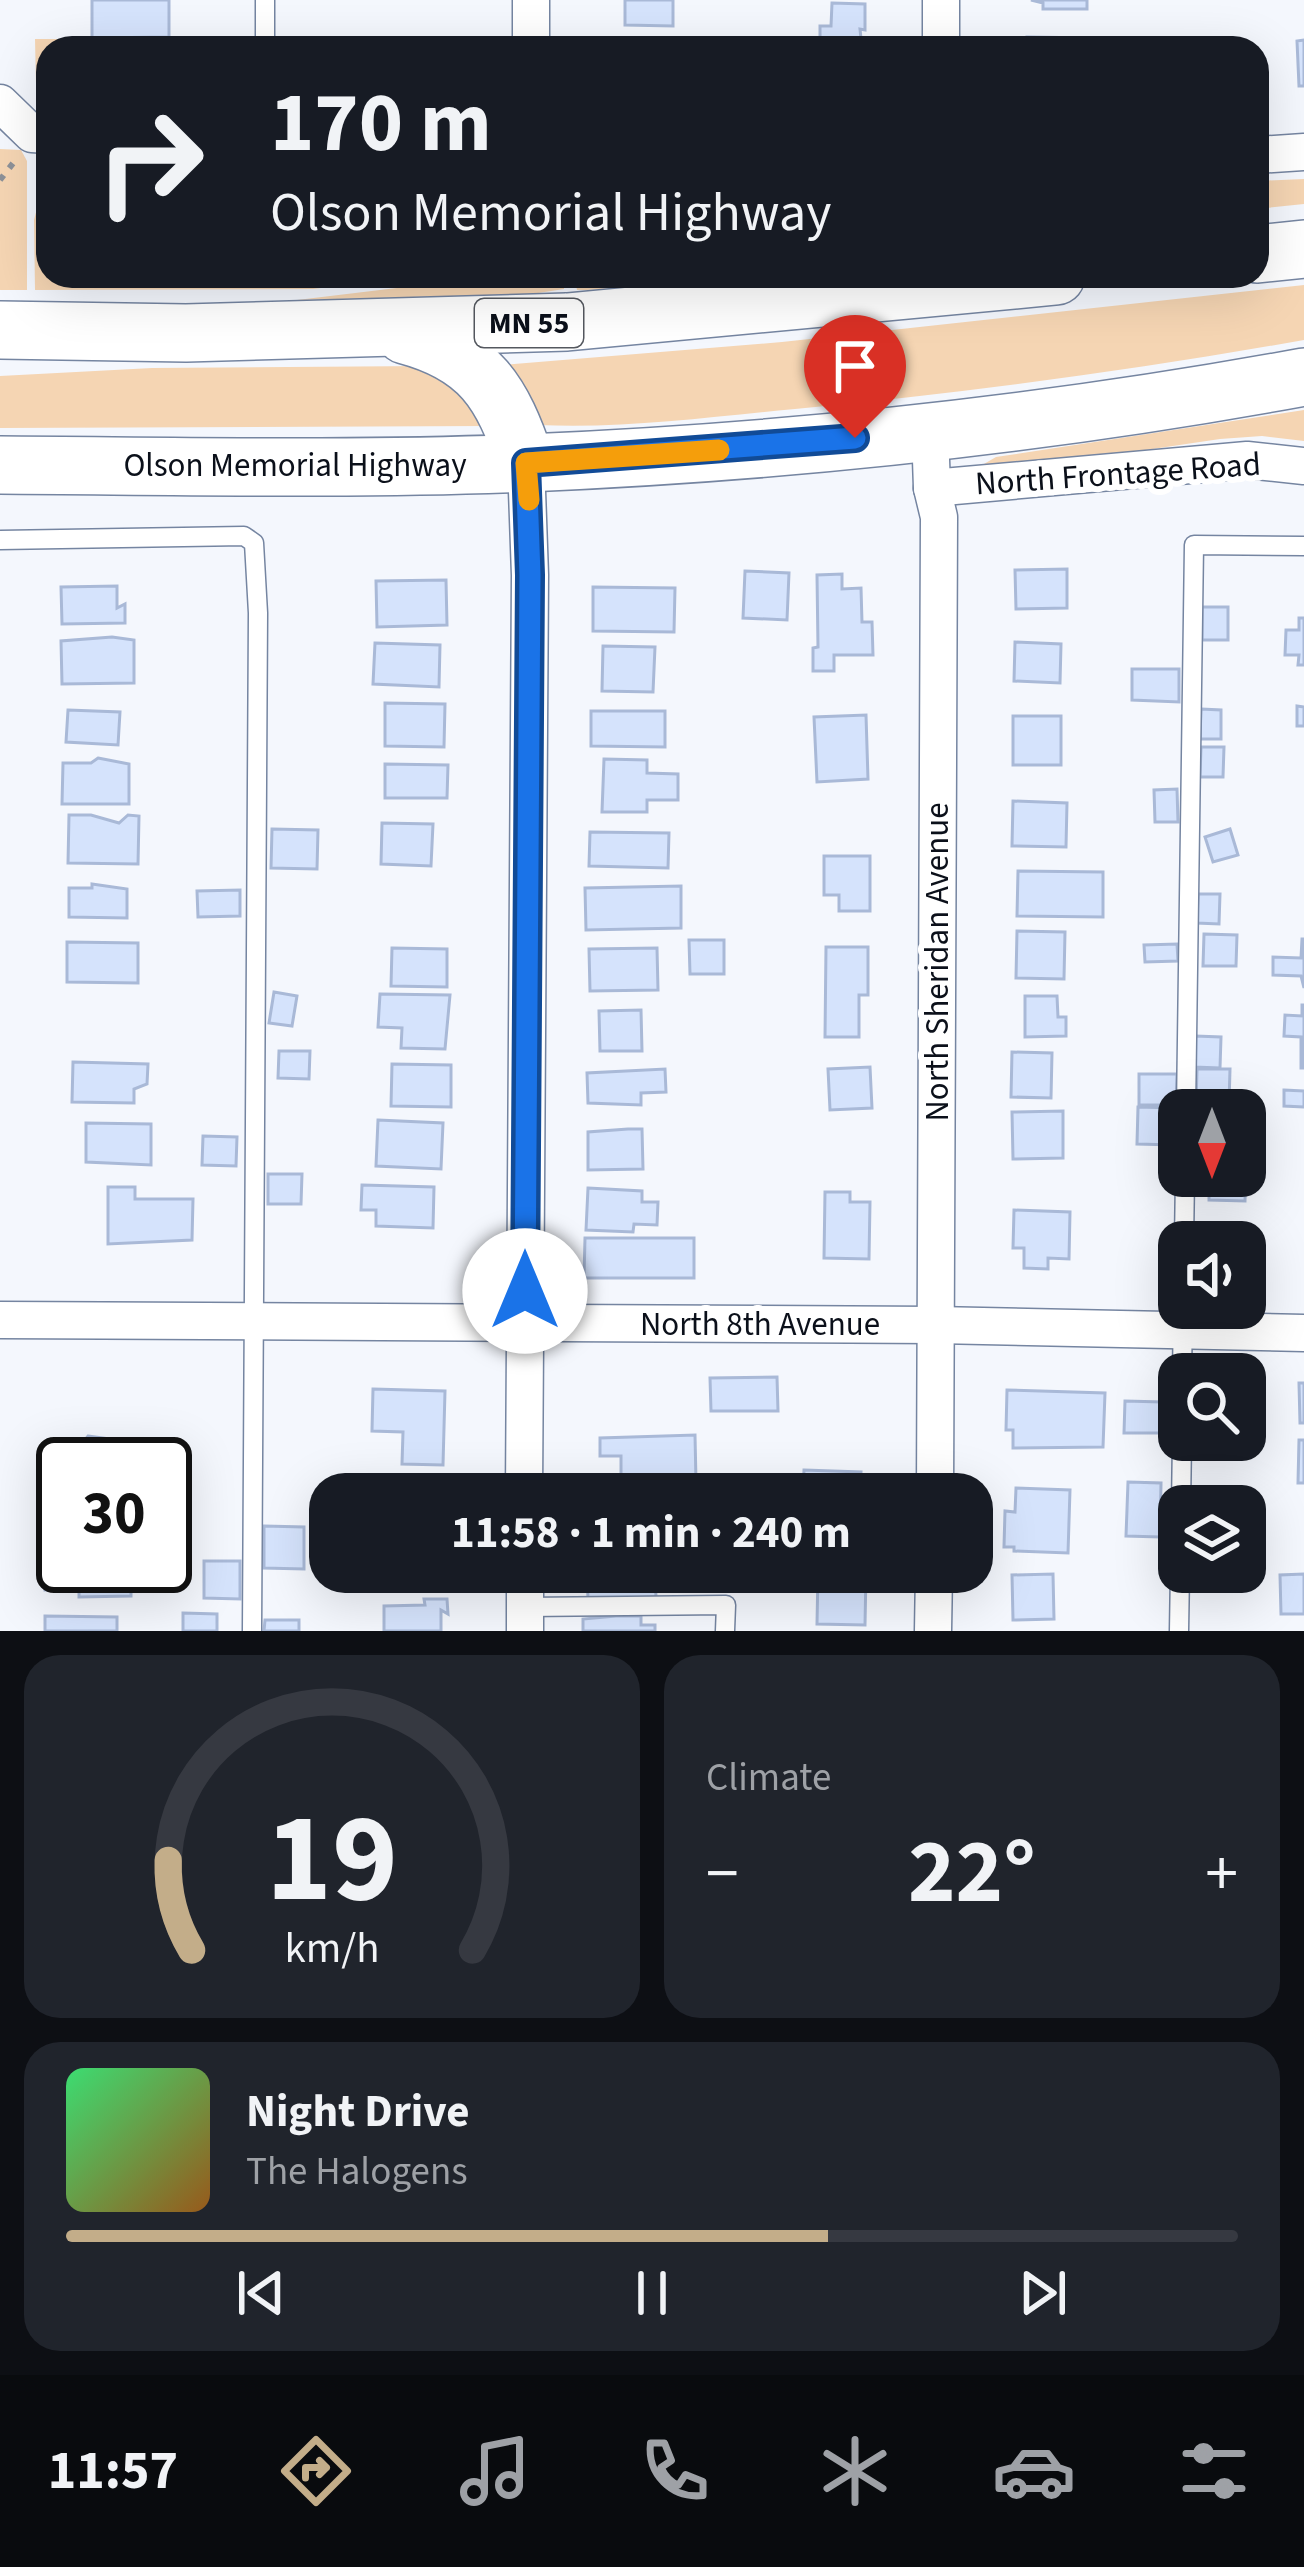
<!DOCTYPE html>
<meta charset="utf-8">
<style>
:root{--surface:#171b24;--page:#20242c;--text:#f1f3f6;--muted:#9ea1a6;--line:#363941;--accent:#c3ad89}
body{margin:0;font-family:"Source Sans 3",sans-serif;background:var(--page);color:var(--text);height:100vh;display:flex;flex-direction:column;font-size:45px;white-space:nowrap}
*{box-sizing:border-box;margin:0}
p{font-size:39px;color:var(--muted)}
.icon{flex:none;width:66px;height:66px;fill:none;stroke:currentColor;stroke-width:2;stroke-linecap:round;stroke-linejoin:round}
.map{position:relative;height:1631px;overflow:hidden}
.side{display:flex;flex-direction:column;gap:24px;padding:24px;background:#0d0f14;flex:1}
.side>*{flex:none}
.top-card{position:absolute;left:36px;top:36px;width:1233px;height:252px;border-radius:36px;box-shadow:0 12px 48px #0002;background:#171b24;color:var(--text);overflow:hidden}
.needle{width:78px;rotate:180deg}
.fabs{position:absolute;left:1158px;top:1089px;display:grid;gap:24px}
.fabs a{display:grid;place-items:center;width:108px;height:108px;border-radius:24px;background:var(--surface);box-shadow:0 12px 48px #0002;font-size:60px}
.speed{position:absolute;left:36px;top:1437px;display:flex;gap:24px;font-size:60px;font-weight:700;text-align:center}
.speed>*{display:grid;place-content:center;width:156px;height:156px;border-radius:50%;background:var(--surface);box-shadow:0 12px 48px #0002;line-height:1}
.speed .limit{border:6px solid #111;border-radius:18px;background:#fff;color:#111}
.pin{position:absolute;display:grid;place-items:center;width:102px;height:102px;color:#fff;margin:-123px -51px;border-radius:50% 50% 50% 0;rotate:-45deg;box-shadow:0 0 12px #0007}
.pin .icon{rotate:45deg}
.me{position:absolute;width:132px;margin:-66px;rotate:0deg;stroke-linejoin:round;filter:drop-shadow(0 0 9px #0008)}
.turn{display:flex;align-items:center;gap:42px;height:252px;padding:0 36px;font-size:54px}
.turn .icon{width:156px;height:156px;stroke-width:2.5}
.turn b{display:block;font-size:84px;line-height:102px}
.big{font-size:90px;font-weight:700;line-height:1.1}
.side .tile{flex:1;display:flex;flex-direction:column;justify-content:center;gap:18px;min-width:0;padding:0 42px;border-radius:36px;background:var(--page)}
.side .dial{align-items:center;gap:0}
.dial svg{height:312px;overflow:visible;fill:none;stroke:var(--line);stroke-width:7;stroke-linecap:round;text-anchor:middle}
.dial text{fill:var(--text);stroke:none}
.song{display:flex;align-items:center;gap:36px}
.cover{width:144px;height:144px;border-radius:18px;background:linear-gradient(135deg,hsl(140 70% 55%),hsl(30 70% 35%))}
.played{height:12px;border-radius:6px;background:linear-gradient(90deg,var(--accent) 65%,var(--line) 65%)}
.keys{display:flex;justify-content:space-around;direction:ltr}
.heat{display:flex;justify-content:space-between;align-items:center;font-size:66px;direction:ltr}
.side .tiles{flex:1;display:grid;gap:24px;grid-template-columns:1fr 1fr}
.tile:last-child{grid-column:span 2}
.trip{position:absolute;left:309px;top:1473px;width:684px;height:120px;border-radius:36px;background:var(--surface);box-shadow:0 12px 48px #0002;font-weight:700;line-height:120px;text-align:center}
.menu{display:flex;height:192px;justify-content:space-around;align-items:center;background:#090b0e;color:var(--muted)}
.menu .icon{width:84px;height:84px}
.menu .selected{color:var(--accent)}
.menu b{font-size:54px;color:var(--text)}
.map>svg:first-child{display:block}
.green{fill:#f5d5b3}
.building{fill:#d5e3fc;stroke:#a9b9d7;stroke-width:3}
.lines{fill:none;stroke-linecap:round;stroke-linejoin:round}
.lane-casing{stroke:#7585a1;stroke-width:21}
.street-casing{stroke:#7585a1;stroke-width:39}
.primary-casing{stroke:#7585a1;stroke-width:60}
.path{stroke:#8d9198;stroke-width:6;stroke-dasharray:6 9;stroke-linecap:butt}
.lane{stroke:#fff;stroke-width:18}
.street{stroke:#fff;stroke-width:36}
.primary{stroke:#fff;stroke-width:57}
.route-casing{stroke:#114b97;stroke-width:30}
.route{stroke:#1a73e8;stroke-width:21}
.slow{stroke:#f59e0b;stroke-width:21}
.labels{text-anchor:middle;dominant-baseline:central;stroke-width:12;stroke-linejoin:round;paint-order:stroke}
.shield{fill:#fff;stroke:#54585f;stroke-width:3}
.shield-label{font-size:30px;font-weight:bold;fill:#0b101a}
.street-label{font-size:33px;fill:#0b101a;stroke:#fff}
</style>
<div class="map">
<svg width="1304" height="1631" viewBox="0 0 1304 1631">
<rect width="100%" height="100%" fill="#f4f7fd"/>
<!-- green -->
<g class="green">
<path d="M35 39H255V48H48V94L36 84Z"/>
<path d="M0 149 21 150 27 161V290H0Z"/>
<path d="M41 159 48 160V276H419L313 289 35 290 34 220 41 193 37 181Z"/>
<path d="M1304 179V204L1257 209V181Z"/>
<path d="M564 276V289L532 294 297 300 463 280Z"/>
<path d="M574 276H764L587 290H577Z"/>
<path d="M1304 285V340C1135 370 965 393 795 409 710 417 623 429 538 425L503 365 782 342Z"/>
<path d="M425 366 436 368 488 426 0 428V376L152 368Z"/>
<path d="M1304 410V441L1262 436 1220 439 983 474 977 468 996 457Z"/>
</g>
<!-- building -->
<g class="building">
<path d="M92 0H169V37L92 38Z"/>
<path d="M625 0H673V26L625 25Z"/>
<path d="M1031 0H1087V9H1043V3Z"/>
<path d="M832 3 865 4V30L860 29 862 48H820V26H831Z"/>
<path d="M1027 37 1092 38V48H1027Z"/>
<path d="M1304 40V86H1299L1297 41Z"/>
<path d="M1067 569V608L1016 609 1015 570Z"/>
<path d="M745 571 789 573 787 620 743 618Z"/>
<path d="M842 574V589L861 588 862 622H872L873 655H834V671H813V648L818 647 817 575Z"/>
<path d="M446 580 447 625 377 627 376 581Z"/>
<path d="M117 586V608L125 604V623L62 624 61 587Z"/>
<path d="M593 587 675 588 674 632 593 631Z"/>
<rect x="1202" y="607" width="26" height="33"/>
<path d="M1299 618H1304V665H1298L1299 655H1285L1286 630H1299Z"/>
<path d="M112 637 134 640V683L62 684 61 641Z"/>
<path d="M1015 642 1061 644 1060 683 1014 681Z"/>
<path d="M375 643 440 645 439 687 373 684Z"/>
<path d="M603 646 655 647 653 692 602 691Z"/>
<path d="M1132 669H1179V702L1132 700Z"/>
<path d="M385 703 445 704 444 747 385 746Z"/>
<path d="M1297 706 1304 707V726H1297Z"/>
<path d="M1201 709 1221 710V739H1200Z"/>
<path d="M68 710 120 712 118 745 66 742Z"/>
<path d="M591 711H665V747L591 746Z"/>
<path d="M866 715 868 779 817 782 814 717Z"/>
<rect x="1013" y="716" width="48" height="49"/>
<path d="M1201 747H1224L1223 777H1200Z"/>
<path d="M98 758 129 764V804H62L63 763H91Z"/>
<path d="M604 759 647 760V773L678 774V800H647V812H602Z"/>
<path d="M385 764 448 765 447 798H385Z"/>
<path d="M1177 789 1178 822H1155L1154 790Z"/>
<path d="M1013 801 1067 803 1066 847 1012 846Z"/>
<path d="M69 815H91L119 823 128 815 139 816 138 864 68 863Z"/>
<path d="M382 823 433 824 431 866 381 864Z"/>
<path d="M272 829 318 830 317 869 271 868Z"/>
<path d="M1230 829 1238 855 1213 862 1205 837Z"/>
<path d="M590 832 669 833 668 868 589 866Z"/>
<path d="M824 856H870V911H839V895H824Z"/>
<path d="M1018 871 1103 872V917L1017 916Z"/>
<path d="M92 884 127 889V918L69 917V888H92Z"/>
<path d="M681 886V928L586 930 585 888Z"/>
<path d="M240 890V916L198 917 197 891Z"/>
<path d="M1198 894H1220L1219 924 1197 923Z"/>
<path d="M1017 931 1065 932 1064 979 1016 978Z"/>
<path d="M1204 934 1237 935 1236 966H1203Z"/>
<path d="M1302 939H1304V988L1301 976 1273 975V957L1301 958Z"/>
<path d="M689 940H724V974H690Z"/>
<path d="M67 942 138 943V983L67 982Z"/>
<path d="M1177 944 1178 961 1145 962 1144 945Z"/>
<path d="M826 947H868V995H859V1037H825Z"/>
<path d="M392 948 447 949V987L391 986Z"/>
<path d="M657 948 658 990 590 991 589 949Z"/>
<path d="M274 992 297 996 292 1026 269 1023Z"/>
<path d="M380 994 450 995 445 1049 401 1048 402 1028 378 1027Z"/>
<path d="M1025 996H1057L1058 1017H1066V1036L1025 1037Z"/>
<path d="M1302 1005H1304V1068H1301V1037L1284 1036 1285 1015 1302 1016Z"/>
<path d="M641 1010 642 1051H600L599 1011Z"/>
<path d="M1195 1036 1221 1037 1220 1068 1194 1067Z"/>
<path d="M279 1051H310L309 1079 278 1078Z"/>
<path d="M1012 1052 1052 1053 1051 1098 1011 1097Z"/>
<path d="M73 1062 148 1064 147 1084 134 1089V1103L72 1102Z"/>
<path d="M392 1064 451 1065V1107L391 1106Z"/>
<path d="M870 1067 872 1108 830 1110 828 1069Z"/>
<path d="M665 1069 666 1092 641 1093V1105L588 1103 587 1073Z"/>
<path d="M1197 1069H1230L1229 1104H1196Z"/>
<path d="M1139 1074H1177L1176 1105H1139Z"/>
<path d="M1284 1090 1304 1091V1107L1284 1106Z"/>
<path d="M1138 1107 1176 1108 1175 1145 1137 1144Z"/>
<path d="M1063 1111V1158L1013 1159 1012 1112Z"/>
<path d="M378 1120 443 1123 441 1169 376 1166Z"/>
<path d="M86 1123 151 1124V1165L86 1162Z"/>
<path d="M628 1129H642L643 1169 588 1170V1132Z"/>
<path d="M203 1136 237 1137 236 1166 202 1165Z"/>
<path d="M1246 1165 1245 1201 1209 1200V1176H1245Z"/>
<path d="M268 1174H302L301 1204H268Z"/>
<path d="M362 1185 434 1187 433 1228 376 1226V1210H361Z"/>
<path d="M108 1187H135V1199H193L192 1240 108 1244Z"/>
<path d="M588 1188 642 1191V1202H658L657 1225 634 1224 633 1232 586 1230Z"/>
<path d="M825 1192H850V1202H870L869 1259 824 1258Z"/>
<path d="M1014 1210 1070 1212 1069 1259 1048 1258V1269L1024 1268V1248H1013Z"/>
<path d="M585 1238H694V1278H584Z"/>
<path d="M777 1377 778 1411H711L710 1378Z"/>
<path d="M1299 1383H1304V1423H1300Z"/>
<path d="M373 1389 445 1391 443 1465 402 1464 403 1432 372 1431Z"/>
<path d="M1007 1390 1105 1393 1103 1447 1013 1448V1430H1006Z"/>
<path d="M1125 1401 1162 1402 1161 1433H1124Z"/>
<path d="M695 1435 696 1482 621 1483V1456H600V1438Z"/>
<path d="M88 1436 132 1442 131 1464H63V1481H52L48 1440H85Z"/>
<path d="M1299 1440H1304V1483H1298Z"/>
<path d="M804 1470 861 1472 860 1494H803Z"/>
<path d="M1128 1482 1161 1483 1160 1537 1126 1536Z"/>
<path d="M1016 1488 1070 1490 1068 1553 1014 1551V1547H1004L1005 1511 1015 1512Z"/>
<path d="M51 1499H63V1535L50 1534Z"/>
<path d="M264 1526 304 1527V1569L264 1568Z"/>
<path d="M45 1555H63V1566H131V1596L79 1597V1590H45Z"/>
<path d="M204 1561H240V1599L204 1598Z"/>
<path d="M587 1572H648V1578H655L656 1597 588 1599Z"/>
<path d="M818 1572H866L865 1625 817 1624Z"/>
<path d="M1053 1574 1054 1619 1013 1620 1012 1575Z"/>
<path d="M1304 1574V1614H1281L1280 1575Z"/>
<path d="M424 1599H447L448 1614 441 1610V1631H384V1606L425 1605Z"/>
<path d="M183 1613 217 1614V1631H183Z"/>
<path d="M45 1616 117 1617V1631H45Z"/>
<path d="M616 1616H641V1625H655V1631H583V1619Z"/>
<path d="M265 1620H299V1631H264Z"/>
</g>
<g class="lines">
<defs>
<g id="lane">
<path d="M265 48V0"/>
<path d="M0 540 244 536 254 543 258 613 252 1631"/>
<path d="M1186 1110 1194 545 1304 546"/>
<path d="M1184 1242 1185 1176"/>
<path d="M1182 1374 1183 1308"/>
<path d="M1181 1506 1182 1440"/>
<path d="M525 1607 726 1605 725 1631"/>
<path d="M1179 1631 1180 1572"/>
</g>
<g id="street">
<path d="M941 0V48"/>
<path d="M531 48V0"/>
<path d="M0 103 32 134 48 135"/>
<path d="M1257 155 1304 152"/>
<path d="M930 431 932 488 939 517 935 1494"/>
<path d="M932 488 1247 460 1304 466"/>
<path d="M0 1320 936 1325 1304 1333"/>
<path d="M524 1494 530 575 526 463"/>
<path d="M525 1572V1631"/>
<path d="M933 1631 934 1572"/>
</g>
<g id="primary">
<path d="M1257 254 1304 249"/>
<path d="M0 330 186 333 567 322 1056 276"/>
<path d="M405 335C480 355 502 392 526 463"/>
<path d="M0 465C176 466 352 470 527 463 787 452 1049 424 1304 377"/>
</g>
</defs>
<!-- lane casing -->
<use href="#lane" class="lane-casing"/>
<!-- street casing -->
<use href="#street" class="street-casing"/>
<!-- primary casing -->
<use href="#primary" class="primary-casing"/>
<!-- path -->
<path class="path" d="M0 180 14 162"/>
<!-- lane -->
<use href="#lane" class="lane"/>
<!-- street -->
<use href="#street" class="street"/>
<!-- primary -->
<use href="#primary" class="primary"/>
</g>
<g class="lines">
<defs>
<path id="route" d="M525 1291 530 575 526 463 855 438"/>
</defs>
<!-- route casing -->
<use href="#route" class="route-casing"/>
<!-- route -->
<use href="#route" class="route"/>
<!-- slow -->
<path class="slow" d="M529 500 526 463 719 450"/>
</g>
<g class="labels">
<!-- shield labels -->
<rect class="shield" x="475" y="299" width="108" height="48" rx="9"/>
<g class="shield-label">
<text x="529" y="323">MN 55</text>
</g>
<!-- street labels -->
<g class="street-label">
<text x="295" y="465">Olson Memorial Highway</text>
<text transform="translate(1118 474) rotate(-4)">North Frontage Road</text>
<text transform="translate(937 962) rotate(-90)">North Sheridan Avenue</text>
<text x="760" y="1324">North 8th Avenue</text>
</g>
</g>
</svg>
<div class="fabs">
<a><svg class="needle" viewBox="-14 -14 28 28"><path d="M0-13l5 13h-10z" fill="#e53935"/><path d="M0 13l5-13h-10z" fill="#9ea1a6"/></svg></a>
<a><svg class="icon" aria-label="sound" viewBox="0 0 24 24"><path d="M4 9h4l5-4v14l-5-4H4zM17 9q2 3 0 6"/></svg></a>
<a><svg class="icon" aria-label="search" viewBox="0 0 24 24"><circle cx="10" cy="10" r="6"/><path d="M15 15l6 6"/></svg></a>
<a><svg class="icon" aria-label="layers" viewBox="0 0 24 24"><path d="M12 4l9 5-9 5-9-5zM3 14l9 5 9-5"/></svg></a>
</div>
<div class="speed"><div class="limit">30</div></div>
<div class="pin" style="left:855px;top:438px;background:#d93025"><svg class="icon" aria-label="arrive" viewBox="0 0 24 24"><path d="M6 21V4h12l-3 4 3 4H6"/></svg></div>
<svg class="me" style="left:525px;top:1291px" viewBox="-20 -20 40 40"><circle r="19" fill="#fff"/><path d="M0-13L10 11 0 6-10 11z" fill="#1a73e8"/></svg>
<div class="trip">11:58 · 1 min · 240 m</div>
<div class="top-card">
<div class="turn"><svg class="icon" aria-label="right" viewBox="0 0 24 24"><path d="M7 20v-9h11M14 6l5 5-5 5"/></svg><div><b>170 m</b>Olson Memorial Highway</div></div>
</div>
</div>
<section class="side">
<div class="tiles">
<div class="tile dial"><svg viewBox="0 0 100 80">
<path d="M14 69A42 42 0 1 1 86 69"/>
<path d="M14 69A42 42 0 0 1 8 46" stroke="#c3ad89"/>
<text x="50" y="56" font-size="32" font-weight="700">19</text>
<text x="50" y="72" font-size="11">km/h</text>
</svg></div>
<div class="tile"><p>Climate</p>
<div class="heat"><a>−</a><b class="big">22°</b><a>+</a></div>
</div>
<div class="tile">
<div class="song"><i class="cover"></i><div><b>Night Drive</b><p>The Halogens</p></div></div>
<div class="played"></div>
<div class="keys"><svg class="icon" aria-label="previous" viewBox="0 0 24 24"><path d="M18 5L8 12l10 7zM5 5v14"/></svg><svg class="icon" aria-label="pause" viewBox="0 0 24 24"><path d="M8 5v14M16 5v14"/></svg><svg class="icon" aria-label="next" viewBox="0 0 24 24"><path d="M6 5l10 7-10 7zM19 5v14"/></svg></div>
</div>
</div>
</section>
<nav class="menu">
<b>11:57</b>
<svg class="icon selected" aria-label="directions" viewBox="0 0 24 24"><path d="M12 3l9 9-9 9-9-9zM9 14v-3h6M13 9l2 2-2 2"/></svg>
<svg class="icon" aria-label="music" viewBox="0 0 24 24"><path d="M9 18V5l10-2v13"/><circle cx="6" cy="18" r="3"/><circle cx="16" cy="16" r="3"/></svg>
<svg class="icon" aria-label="phone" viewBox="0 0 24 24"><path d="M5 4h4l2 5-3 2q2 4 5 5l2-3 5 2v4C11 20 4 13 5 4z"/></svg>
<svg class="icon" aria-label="climate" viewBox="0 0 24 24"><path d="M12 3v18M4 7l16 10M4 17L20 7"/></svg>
<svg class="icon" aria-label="car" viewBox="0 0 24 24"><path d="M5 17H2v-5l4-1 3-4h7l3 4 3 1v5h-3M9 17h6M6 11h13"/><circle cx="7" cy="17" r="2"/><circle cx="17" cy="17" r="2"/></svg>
<svg class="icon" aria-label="filters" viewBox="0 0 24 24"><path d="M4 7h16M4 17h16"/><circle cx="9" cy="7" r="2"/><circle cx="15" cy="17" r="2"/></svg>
</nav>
